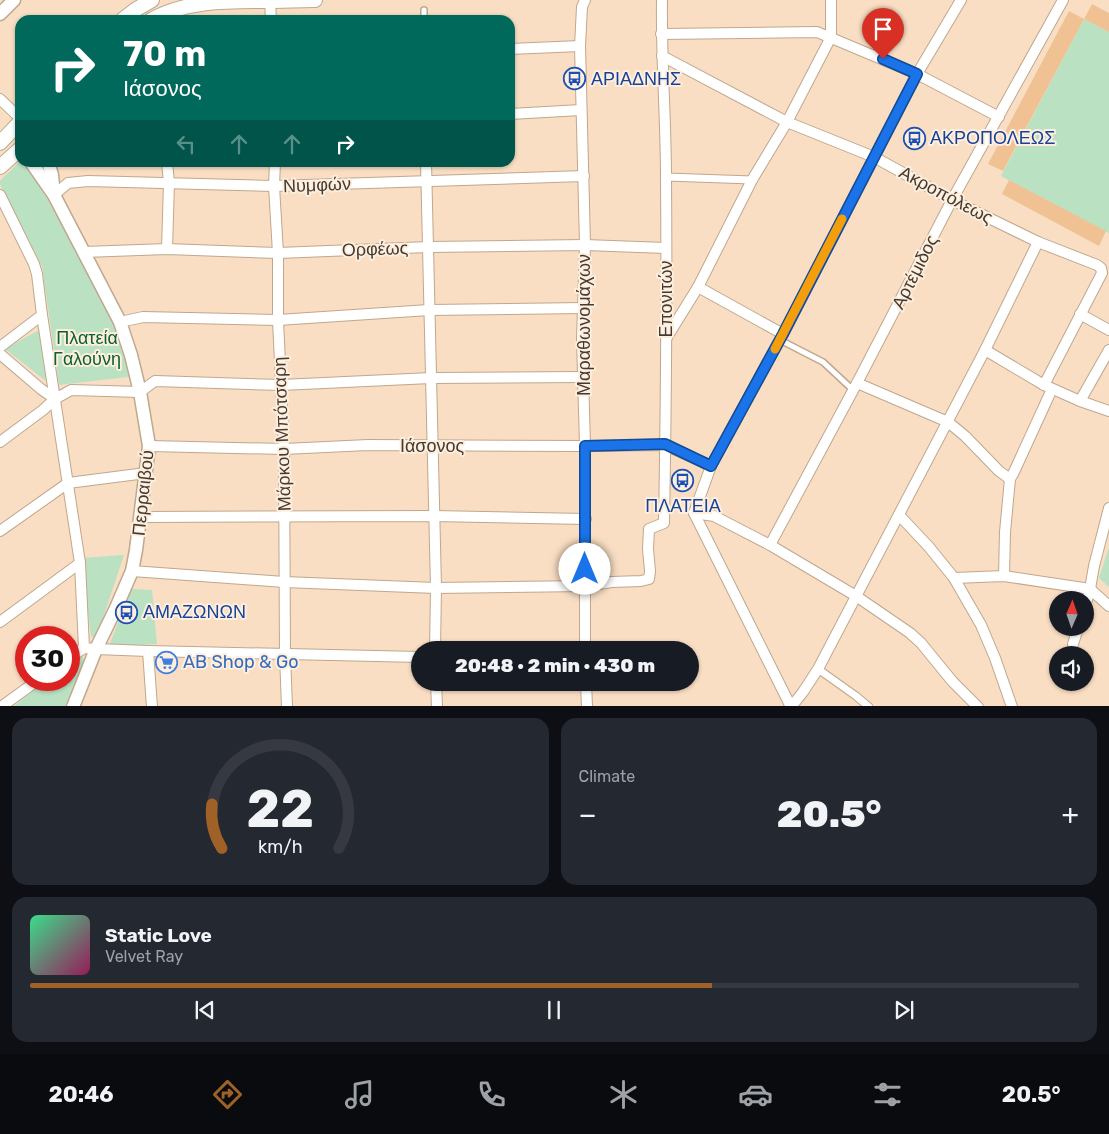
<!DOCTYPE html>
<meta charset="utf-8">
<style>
:root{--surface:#171b24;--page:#242831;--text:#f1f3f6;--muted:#9ea1a6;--line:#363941;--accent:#9f6126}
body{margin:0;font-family:Rubik,sans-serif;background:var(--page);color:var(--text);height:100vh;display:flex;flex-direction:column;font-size:19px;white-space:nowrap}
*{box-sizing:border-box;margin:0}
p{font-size:16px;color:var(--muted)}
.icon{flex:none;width:28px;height:28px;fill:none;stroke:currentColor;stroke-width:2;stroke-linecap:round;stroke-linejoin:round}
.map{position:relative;height:706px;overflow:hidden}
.panel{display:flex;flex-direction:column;gap:12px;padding:12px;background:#0d0f14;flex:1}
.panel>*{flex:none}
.top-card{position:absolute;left:15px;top:15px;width:500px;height:152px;border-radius:15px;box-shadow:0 1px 4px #0004;background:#00695c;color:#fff;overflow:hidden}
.needle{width:32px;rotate:2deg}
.tools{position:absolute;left:1049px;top:591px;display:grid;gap:10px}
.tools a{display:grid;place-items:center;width:45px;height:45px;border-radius:50%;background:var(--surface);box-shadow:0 1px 4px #0004;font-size:25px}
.speed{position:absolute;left:15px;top:626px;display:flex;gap:10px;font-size:25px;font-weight:700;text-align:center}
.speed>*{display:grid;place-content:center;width:65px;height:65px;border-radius:50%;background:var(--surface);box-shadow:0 1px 4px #0004;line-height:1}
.speed .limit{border:8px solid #d22;background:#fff;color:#111}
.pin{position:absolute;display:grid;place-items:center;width:42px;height:42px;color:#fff;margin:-51px -21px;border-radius:50% 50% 50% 0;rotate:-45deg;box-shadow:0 0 5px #0007}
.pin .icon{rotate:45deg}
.me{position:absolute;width:55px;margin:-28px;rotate:0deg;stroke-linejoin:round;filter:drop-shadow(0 0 4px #0008)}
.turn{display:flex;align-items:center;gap:18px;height:105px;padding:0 25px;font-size:22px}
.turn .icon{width:65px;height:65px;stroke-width:2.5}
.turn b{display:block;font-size:35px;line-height:42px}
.lanes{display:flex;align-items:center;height:48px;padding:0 25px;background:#0003;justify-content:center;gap:25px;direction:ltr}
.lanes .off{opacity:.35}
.big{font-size:38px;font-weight:800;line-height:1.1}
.panel .card{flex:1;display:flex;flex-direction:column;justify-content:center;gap:8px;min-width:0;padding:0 18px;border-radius:15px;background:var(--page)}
.panel .dial{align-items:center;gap:0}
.dial svg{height:130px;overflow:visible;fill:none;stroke:var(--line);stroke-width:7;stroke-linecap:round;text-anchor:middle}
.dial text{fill:var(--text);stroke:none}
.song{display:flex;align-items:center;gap:15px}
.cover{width:60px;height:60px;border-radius:8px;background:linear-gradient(135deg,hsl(150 70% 55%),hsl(330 70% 35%))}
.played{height:5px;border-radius:2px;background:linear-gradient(90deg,var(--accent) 65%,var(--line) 65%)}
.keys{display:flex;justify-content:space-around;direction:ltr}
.heat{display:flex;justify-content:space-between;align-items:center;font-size:28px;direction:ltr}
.panel .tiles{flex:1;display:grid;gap:12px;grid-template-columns:1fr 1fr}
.card:last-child{grid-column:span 2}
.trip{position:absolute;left:411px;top:641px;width:288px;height:50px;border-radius:25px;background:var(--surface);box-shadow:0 1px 4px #0004;font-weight:800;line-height:50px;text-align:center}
.tab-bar{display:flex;height:80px;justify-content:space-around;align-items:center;background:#090b0e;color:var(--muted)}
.tab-bar .icon{width:35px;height:35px}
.tab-bar .selected{color:var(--accent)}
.tab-bar b{font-size:22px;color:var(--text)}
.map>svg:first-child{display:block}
.green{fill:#b9e1c2}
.building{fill:#efc193}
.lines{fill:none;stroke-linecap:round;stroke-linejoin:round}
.service-casing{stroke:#c0a78d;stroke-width:8}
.pedestrian-casing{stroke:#c0a78d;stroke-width:9}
.minor-casing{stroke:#c0a78d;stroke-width:12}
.tertiary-casing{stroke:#c0a78d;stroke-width:15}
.secondary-casing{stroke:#c0a78d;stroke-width:16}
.service{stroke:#fff;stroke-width:5}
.pedestrian{stroke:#fff;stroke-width:7}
.minor{stroke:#fff;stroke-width:10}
.tertiary{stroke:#fff;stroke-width:12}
.secondary{stroke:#fff;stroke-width:14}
.route-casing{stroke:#114b97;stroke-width:12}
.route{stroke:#1a73e8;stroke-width:9}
.slow{stroke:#f59e0b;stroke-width:9}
.labels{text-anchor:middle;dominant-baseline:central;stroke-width:4;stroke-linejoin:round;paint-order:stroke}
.transit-label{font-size:18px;fill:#164399;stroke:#feeedd;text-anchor:start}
.street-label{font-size:18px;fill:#453a30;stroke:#feeedd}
.park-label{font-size:18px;fill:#0b612f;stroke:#feeedd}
.shop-label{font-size:18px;fill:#366cbe;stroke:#feeedd;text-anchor:start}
</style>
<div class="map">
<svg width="1109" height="707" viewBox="0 0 1109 707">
<rect width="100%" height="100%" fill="#f9dec3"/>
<!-- green -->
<g class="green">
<path d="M1084 19 1109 32V233L1001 176Z"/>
<path d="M20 161V162L26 163 63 226 125 348 136 376 59 385 42 266 14 213 0 184V181Z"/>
<path d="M39 330 46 381 5 349Z"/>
<path d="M1109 547V587L1099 578Z"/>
<path d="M124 555 97 636 91 637 82 558Z"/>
<path d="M131 589 152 590 157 644 109 646Z"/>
<path d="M80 653 84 661 65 706 13 707 46 680H69V662Z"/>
</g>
<!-- building -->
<g class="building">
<path d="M1092 4 1109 13V32L1084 19Z"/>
<path d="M1069 11 1084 19 1003 171 988 164Z"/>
<path d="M1009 180 1106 231 1099 246 1002 194Z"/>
</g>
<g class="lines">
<defs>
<g id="service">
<path d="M424 20V10"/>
<path d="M780 340 823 362 853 390"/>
</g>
<g id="pedestrian">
<path d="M666 177 752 180"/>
<path d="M818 669 856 696 869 707"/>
</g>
<g id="minor">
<path d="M270 1 271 20"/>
<path d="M661 34 817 32 917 74 999 117"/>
<path d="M510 49 580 46"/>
<path d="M662 56 787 122 874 157 952 200 1038 242 1097 265 1101 268 1102 273 1044 385"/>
<path d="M0 99 20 118"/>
<path d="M510 114 581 110"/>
<path d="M275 162 274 186 278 253V320L284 449 285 655 287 707"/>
<path d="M426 162 436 588 435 650"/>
<path d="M0 195 34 264 37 274 42 315 80 563 84 648 96 649 148 651 420 657"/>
<path d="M54 195 68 183 88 181 274 186 584 176"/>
<path d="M167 249 169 183 167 162"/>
<path d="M84 252 167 249 278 253 429 247 585 245 666 248"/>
<path d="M698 287 783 334"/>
<path d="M1080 314 1109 330"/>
<path d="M120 322 143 317 278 320 429 310 584 308"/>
<path d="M667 337 698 287 752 180 787 122 831 37V0"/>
<path d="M0 347 42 315"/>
<path d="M985 350 1044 385 1080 401 1109 411"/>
<path d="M0 354 41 389 55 399"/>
<path d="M857 383 948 422 965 436 999 471 1010 479"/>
<path d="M1080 401 1109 350"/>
<path d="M0 442 43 410 55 399 71 390 140 392 155 381 281 385 431 378 583 377"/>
<path d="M149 446 284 449 368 445 585 446 665 445 711 466"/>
<path d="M694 513 711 466 783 334 917 74 961 0"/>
<path d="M694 513 714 516 770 545 856 596 910 633 921 643 952 681 978 707"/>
<path d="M694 513 791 707"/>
<path d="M899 515 929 547 954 578 981 625 995 658 1012 707"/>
<path d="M140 517 434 516 586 519"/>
<path d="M0 531 68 483 146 473"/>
<path d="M770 545 857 383 952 200 1063 0"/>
<path d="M132 571 284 582 436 588 585 586 612 582 641 581 649 579 650 571 648 549 649 529 664 523C666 408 667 293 666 178 666 119 661 59 662 0"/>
<path d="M1004 576 1005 532 1010 479 1014 472 1052 389"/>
<path d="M954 578 1004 576 1090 589 1109 606"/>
<path d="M1085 607 1090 589 1094 566 1109 508"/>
<path d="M0 622 80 563"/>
<path d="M1073 644 1078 628"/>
<path d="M585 650V446L582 339 585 245 580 46 582 7 585 0"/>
<path d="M148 651 152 707"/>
<path d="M69 658 84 648"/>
<path d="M436 682 437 707"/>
<path d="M586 682 587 707"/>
<path d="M1 707 38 680"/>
<path d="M791 707 803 692 818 669 985 350 1038 242"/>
</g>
<g id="tertiary">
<path d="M0 14 14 0"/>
<path d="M31 162 54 195 120 322 131 355 140 392 149 446 136 550 132 571 116 608 96 649 73 707"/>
<path d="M48 162 52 175 54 195"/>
</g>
<g id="secondary">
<path d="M122 20 135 10 152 0"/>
<path d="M151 20C187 0 228 1 268 1 283 1 299 0 315 0"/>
<path d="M0 143 20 122"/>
<path d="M0 167 20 149"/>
</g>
</defs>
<!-- service casing -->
<use href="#service" class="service-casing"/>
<!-- pedestrian casing -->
<use href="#pedestrian" class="pedestrian-casing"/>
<!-- minor casing -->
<use href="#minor" class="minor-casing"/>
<!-- tertiary casing -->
<use href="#tertiary" class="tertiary-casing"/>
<!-- secondary casing -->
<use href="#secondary" class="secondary-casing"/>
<!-- service -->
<use href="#service" class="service"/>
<!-- pedestrian -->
<use href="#pedestrian" class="pedestrian"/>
<!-- minor -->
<use href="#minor" class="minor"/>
<!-- tertiary -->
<use href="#tertiary" class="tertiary"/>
<!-- secondary -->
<use href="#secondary" class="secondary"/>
</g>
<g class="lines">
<defs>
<path id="route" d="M585 569V446L665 444 711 466 783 334 917 74 883 59"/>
</defs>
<!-- route casing -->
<use href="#route" class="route-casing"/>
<!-- route -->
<use href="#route" class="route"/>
<!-- slow -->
<path class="slow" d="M775 349 842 219"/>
</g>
<!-- icons -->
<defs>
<symbol id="bus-ring" viewBox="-11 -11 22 22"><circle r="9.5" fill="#feeedd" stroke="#1a4fb4" stroke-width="1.5"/><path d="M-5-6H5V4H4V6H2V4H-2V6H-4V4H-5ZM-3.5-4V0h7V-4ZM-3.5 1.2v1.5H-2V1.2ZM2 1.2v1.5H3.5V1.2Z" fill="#1a4fb4"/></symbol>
<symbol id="supermarket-ring" viewBox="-11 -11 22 22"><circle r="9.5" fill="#feeedd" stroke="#3f7fe0" stroke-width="1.5"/><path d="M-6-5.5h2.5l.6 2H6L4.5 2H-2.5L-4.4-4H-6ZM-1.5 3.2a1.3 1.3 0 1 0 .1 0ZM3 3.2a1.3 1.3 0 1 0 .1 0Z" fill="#3f7fe0"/></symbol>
</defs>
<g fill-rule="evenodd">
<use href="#bus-ring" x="562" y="66" width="25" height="25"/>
<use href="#bus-ring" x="902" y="126" width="25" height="25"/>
<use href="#bus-ring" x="670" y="468" width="25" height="25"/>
<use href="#bus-ring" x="114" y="600" width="25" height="25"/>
<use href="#supermarket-ring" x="154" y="650" width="25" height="25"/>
</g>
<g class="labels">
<!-- transit labels -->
<g class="transit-label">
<text x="591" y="79">ΑΡΙΑΔΝΗΣ</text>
<text x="930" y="138">ΑΚΡΟΠΟΛΕΩΣ</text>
<text x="683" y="506" text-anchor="middle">ΠΛΑΤΕΙΑ</text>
<text x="143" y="612">ΑΜΑΖΩΝΩΝ</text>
</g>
<!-- street labels -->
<g class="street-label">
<text transform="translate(317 185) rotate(-2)">Νυμφών</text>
<text transform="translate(946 195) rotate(28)">Ακροπόλεως</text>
<text transform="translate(375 249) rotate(-2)">Ορφέως</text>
<text transform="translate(915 272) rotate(-63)">Αρτέμιδος</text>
<text transform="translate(666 299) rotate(-90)">Επονιτών</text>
<text transform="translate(584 325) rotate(-90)">Μαραθωνομάχων</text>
<text transform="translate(282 434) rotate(-92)">Μάρκου Μπότσαρη</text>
<text x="432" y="446">Ιάσονος</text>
<text transform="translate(143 493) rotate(-84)">Περραιβού</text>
</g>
<!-- park labels -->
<g class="park-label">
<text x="87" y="338">Πλατεία<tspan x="87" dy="21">Γαλούνη</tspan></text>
</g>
<!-- shop labels -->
<g class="shop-label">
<text x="183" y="662">AB Shop &amp; Go</text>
</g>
</g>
</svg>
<div class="tools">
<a><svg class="needle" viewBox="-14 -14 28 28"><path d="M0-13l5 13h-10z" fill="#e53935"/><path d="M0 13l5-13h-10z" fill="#9ea1a6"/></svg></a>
<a><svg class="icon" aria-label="sound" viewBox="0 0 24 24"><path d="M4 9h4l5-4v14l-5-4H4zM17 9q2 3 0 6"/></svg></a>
</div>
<div class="speed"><div class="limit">30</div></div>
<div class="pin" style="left:883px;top:59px;background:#d93025"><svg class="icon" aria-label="arrive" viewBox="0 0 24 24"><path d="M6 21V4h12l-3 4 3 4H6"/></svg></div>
<svg class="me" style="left:585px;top:569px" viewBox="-20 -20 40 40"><circle r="19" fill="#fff"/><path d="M0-13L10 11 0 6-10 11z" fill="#1a73e8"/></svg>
<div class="trip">20:48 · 2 min · 430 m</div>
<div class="top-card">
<div class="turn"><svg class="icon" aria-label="right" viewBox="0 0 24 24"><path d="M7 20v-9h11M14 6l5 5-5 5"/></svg><div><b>70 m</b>Ιάσονος</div></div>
<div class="lanes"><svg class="icon off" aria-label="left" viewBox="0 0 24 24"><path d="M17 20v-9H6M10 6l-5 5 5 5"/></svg><svg class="icon off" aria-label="ahead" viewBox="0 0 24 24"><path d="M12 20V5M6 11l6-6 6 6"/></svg><svg class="icon off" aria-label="ahead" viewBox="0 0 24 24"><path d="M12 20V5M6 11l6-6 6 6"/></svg><svg class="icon" aria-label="right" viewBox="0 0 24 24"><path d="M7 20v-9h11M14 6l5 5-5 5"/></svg></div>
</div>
</div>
<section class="panel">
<div class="tiles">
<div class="card dial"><svg viewBox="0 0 100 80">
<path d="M14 69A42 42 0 1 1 86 69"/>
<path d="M14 69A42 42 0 0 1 8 42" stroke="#9f6126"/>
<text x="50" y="56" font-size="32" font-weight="700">22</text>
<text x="50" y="72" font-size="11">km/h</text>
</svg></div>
<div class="card"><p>Climate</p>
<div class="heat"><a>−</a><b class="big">20.5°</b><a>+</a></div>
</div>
<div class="card">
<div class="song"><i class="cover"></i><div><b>Static Love</b><p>Velvet Ray</p></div></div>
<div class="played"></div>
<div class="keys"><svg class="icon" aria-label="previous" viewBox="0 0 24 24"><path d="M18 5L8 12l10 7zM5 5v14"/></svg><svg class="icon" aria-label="pause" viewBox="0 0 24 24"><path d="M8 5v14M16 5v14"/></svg><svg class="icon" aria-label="next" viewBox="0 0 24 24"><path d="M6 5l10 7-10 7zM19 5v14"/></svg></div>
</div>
</div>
</section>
<nav class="tab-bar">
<b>20:46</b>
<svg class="icon selected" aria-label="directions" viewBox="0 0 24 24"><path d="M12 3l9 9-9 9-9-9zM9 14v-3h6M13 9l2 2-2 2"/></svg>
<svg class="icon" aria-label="music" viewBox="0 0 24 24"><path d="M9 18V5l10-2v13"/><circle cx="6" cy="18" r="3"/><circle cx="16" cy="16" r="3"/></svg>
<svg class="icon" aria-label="phone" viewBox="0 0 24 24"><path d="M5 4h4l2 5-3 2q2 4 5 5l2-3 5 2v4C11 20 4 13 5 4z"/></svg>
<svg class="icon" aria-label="climate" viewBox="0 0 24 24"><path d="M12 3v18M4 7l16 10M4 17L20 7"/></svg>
<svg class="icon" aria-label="car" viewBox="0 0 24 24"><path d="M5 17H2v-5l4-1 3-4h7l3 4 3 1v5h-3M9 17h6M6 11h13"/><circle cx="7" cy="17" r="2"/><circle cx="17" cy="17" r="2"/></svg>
<svg class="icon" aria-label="filters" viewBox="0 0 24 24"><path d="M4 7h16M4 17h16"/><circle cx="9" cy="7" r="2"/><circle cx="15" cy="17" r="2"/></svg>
<b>20.5°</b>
</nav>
